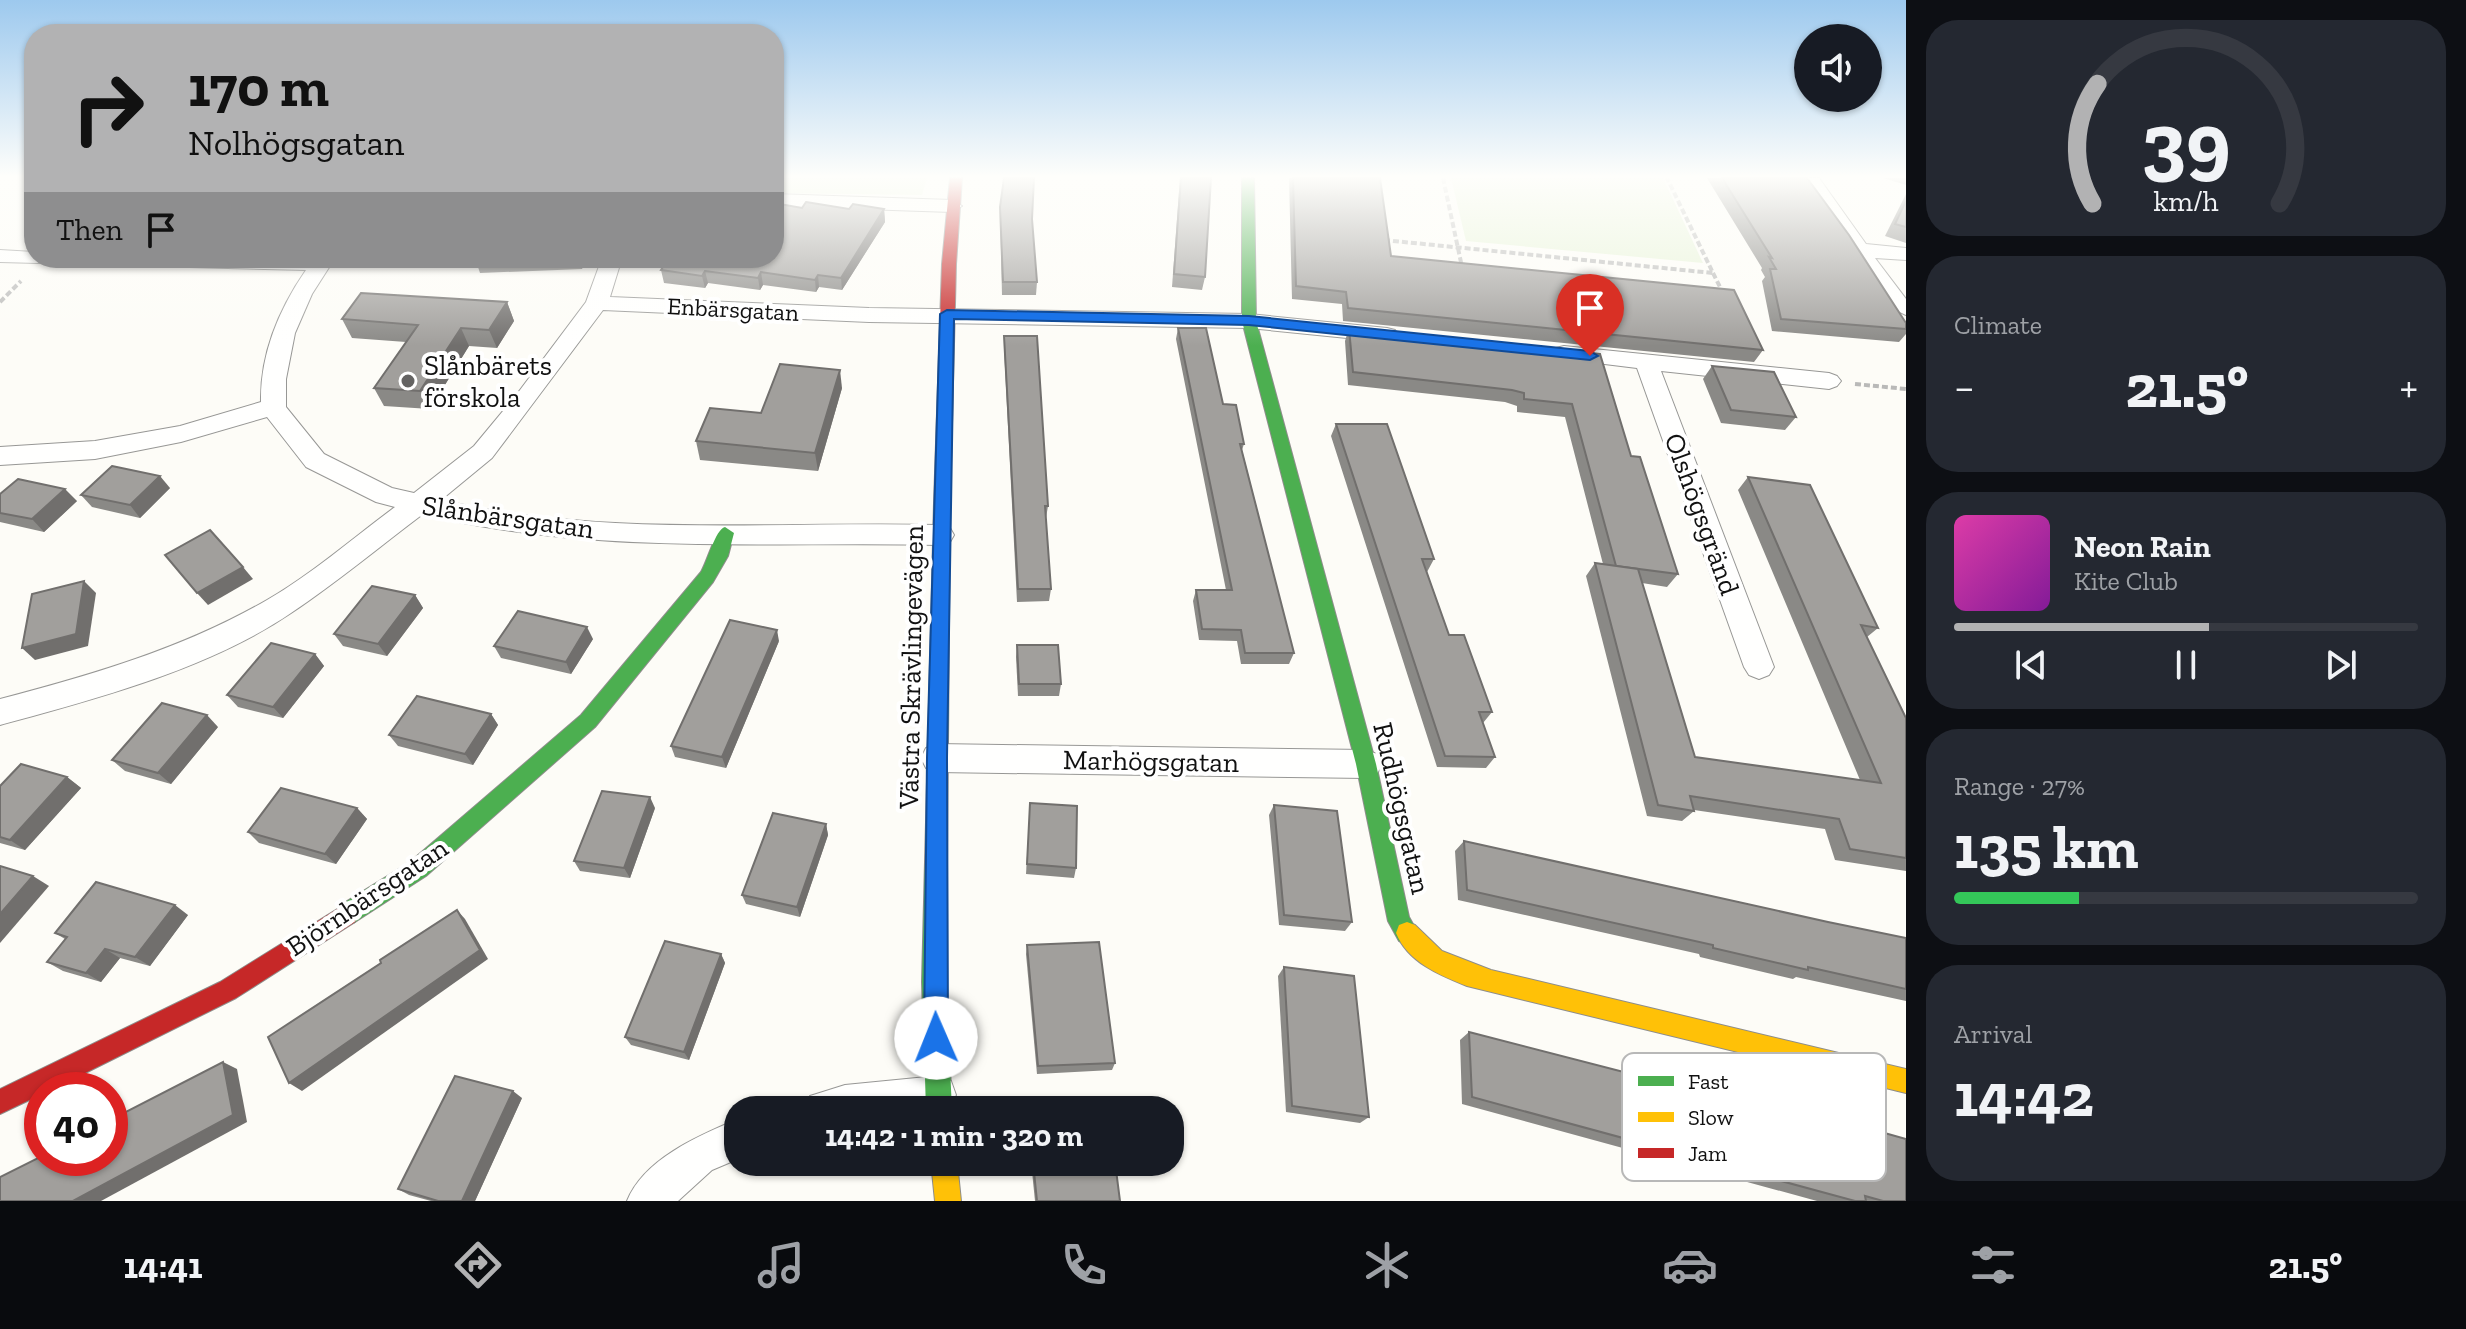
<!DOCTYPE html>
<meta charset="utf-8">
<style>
:root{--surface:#171b24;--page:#242831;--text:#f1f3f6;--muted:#9ea1a6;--line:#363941;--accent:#b2b2b3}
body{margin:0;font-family:"Zilla Slab",serif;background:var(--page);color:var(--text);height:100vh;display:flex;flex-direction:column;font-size:30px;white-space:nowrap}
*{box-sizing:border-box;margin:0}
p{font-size:26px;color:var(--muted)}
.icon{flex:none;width:44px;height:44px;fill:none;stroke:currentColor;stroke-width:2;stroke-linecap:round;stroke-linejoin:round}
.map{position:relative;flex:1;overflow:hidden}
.details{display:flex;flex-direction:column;gap:20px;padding:20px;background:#0d0f14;width:560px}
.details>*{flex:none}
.guide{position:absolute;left:24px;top:24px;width:760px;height:244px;border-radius:32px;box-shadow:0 2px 6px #0004;background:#b2b2b3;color:#111;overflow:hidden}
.fabs{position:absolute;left:1794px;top:24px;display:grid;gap:16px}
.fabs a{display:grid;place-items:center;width:88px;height:88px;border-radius:50%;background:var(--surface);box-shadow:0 2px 6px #0004;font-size:40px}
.speed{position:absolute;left:24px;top:1072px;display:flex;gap:16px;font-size:40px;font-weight:700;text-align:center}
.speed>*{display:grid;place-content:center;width:104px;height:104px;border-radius:50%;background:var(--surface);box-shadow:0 2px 6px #0004;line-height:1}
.speed .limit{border:12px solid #d22;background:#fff;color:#111}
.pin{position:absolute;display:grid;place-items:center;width:68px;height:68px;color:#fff;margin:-82px -34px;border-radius:50% 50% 50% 0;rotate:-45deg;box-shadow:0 0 8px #0007}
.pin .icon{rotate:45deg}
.me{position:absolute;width:88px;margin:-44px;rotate:359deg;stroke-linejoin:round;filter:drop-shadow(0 0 6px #0008)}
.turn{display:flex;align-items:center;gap:28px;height:168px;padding:0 32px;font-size:36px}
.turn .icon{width:104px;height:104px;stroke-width:2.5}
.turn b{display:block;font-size:56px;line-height:68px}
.then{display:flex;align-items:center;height:76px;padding:0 32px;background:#0003;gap:16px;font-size:30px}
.big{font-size:60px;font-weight:800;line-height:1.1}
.details .card{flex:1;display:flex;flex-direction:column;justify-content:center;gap:12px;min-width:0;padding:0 28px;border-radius:32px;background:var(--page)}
.details .dial{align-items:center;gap:0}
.dial svg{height:208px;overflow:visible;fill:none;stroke:var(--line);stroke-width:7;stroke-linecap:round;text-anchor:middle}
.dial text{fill:var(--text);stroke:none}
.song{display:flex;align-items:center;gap:24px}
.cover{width:96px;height:96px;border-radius:12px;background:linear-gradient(135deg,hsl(320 70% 55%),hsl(290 70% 35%))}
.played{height:8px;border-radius:4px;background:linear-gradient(90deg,var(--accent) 55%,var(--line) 55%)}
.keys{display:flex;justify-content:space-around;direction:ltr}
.heat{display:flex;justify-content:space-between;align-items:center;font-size:44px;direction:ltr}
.charge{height:12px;border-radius:6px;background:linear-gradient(90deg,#34c759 27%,var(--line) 0)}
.trip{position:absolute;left:724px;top:1096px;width:460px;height:80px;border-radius:32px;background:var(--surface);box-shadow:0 2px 6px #0004;font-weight:800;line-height:80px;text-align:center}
.dock{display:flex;height:128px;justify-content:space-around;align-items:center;background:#090b0e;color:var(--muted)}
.dock .icon{width:56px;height:56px}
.dock .selected{color:var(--accent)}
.dock b{font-size:36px;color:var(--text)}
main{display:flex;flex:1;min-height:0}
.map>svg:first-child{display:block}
.green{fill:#e7f3d7}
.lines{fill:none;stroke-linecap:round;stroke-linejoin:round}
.street-casing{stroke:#979795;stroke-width:2}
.fast-casing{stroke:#8e8d8b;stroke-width:2}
.slow-casing{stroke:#8e8d8b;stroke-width:2}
.jam-casing{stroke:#8e8d8b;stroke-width:2}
.path{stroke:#b9b9b8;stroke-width:4;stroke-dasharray:6 3;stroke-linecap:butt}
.street{fill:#fffffe;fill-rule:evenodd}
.fast{fill:#4caf50;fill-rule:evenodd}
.slow{fill:#ffc107;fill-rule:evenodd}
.jam{fill:#c62828;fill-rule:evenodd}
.wall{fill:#8a8986}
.shaded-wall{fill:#716f6d}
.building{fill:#a19f9c;stroke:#716f6d;stroke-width:2}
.route{fill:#1a73e8;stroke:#114b97;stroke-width:2}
.poi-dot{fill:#646362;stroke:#fff;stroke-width:3}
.labels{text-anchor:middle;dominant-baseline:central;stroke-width:8;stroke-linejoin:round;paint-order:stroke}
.far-street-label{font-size:24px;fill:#111;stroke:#fff}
.poi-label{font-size:28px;fill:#111;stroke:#fff;text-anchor:start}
.street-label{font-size:28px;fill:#111;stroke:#fff}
.key{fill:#fff;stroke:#b8b8b8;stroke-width:2}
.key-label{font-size:22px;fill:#111}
</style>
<main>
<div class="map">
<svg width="1906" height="1201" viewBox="0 0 1906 1201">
<rect width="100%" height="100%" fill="#fdfcf7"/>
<!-- green -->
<g class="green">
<path d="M774 178H927L922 195 774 193Z"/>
<path d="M1451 178H1663L1703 263 1466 241Z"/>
</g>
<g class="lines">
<defs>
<g id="street">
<path d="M1801 178H1819L1866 244 1906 248V260L1875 258 1906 299V315L1887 306Z"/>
<path d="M774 194 952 200 962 206 952 212 774 206Z"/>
<path d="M0 250 34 252V258H335L312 294 295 333 286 379V407L324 454 392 488 414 493 474 446 517 394 586 302 602 258H622L610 297 869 308 1249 314 1387 328 1395 330 1398 335 1395 340 1387 342 1249 328 869 322 603 310 492 458 441 500C601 538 777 521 941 525L950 528 954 535 950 542 941 545C769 541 592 556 423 514 379 547 336 583 291 613 209 669 95 699 0 725V699C92 675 184 648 267 600 312 574 353 538 395 507L376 502 306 467 267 417 181 442 95 459 0 465V447L95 441 180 426 261 402C260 355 279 309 306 270L0 262Z"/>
<path d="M1564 346 1829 373 1837 376 1841 381 1837 386 1829 389 1661 371 1774 667 1769 675 1759 679 1749 675 1744 667 1637 368 1556 358 1553 353 1556 348Z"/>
<path d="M937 744 1366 750 1377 754 1382 764 1377 774 1366 778 937 772 926 768 921 758 926 748Z"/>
<path d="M937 1076 951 1081 956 1095 947 1110H805L810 1096 845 1085Z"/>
<path d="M738 1119V1159L712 1170 678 1201H627C644 1159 698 1136 738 1119Z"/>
</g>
<g id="fast">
<path d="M1242 178H1254L1256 321 1376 764 1409 917 1418 933 1415 941 1407 944 1399 941 1388 921 1356 764 1242 321Z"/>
<path d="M942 497 950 503 946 982 952 1110H926L922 982 934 503Z"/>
<path d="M725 527 734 533 728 556 713 582 595 727 426 876 355 922 347 925 339 922 336 914 339 906 410 862 581 715 701 572C708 560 715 530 725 527Z"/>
</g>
<g id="slow">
<path d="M1407 922 1415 925 1442 951 1491 970 1906 1069V1093L1467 986C1439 975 1408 962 1396 933L1399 925Z"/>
<path d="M931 1162H957L961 1201H935Z"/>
</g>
<g id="jam">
<path d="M950 178H962L956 264 950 503 942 509 934 503 942 264Z"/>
<path d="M347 903 355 906 358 914 355 922 236 998 51 1090H42V1094L0 1114V1089L220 982Z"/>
</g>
</defs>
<!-- street casing -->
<use href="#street" class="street-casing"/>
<!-- fast casing -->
<use href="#fast" class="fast-casing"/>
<!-- slow casing -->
<use href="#slow" class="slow-casing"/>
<!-- jam casing -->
<use href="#jam" class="jam-casing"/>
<!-- path -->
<g class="path">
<path d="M1443 178 1462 267"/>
<path d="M1384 240 1713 273 1667 178"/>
<path d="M1713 273 1723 293"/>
<path d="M0 302 21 281"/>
<path d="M1855 384 1906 389"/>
</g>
<!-- street -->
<use href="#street" class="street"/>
<!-- fast -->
<use href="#fast" class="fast"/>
<!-- slow -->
<use href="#slow" class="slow"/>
<!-- jam -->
<use href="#jam" class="jam"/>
</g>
<!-- wall -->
<g class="wall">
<path d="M1180 178H1211L1205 277 1202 290 1172 287Z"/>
<path d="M1289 178H1380L1391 256 1763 350 1754 362 1343 321 1342 304 1292 299Z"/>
<path d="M1707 178H1807L1906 323V334L1899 342 1772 331 1762 281 1765 277 1761 270 1762 268Z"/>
<path d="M1883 178H1906V185Z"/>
<path d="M1906 194V243L1885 236Z"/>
<path d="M1000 207 1032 219 1037 282 1036 295H1002Z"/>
<path d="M802 208 884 209 885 222 842 290 819 287 816 292 763 285 760 290 708 283 705 288 664 283 661 270Z"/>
<path d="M585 258 582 269 480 273 477 264Z"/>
<path d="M507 302 514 321 497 348 469 346 430 409 384 406 374 388 406 342 352 338 342 319Z"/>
<path d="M1178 328 1244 444 1242 450 1294 653 1289 664H1241L1237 641 1199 640 1193 601 1196 590H1226L1176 339Z"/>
<path d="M1349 328 1600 354 1631 456 1678 574 1667 587 1642 583 1695 757 1860 780 1738 490 1748 477 1878 628 1867 637 1906 718V871L1835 860 1825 829 1694 810V811L1682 821 1647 816 1586 576 1595 563 1603 564 1565 417 1517 412V406L1505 402 1348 385 1345 341Z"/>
<path d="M1004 336 1048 506 1046 518 1051 589 1049 601 1017 602 1004 349Z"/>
<path d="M1712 366 1796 417 1785 430 1721 423 1703 379Z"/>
<path d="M842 388 818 471 700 460 696 441 761 413Z"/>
<path d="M1336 424 1434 559 1427 572 1449 635 1492 712 1483 723 1495 757 1486 768 1437 767 1331 436Z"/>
<path d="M170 488 140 518 92 507 81 495Z"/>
<path d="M0 494 77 501 44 532 0 522Z"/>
<path d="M415 595 423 608 387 656 343 646 334 634Z"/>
<path d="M593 639 571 674 501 658 494 646Z"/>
<path d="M779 641 726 768 675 757 671 746Z"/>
<path d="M1017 645 1061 684 1059 696H1018L1016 657Z"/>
<path d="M315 654 324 666 283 718 238 707 227 695Z"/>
<path d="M491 714 498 725 473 765 398 746 389 735Z"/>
<path d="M218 727 171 784 125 771 112 760Z"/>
<path d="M67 777 81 788 25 850 0 843V786Z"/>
<path d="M1030 803 1076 868 1074 878 1026 874Z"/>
<path d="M1274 805 1352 922 1345 931 1279 925 1269 815Z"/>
<path d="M357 808 367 819 336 864 259 843 248 832Z"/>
<path d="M655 808 630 878 580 871 574 861Z"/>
<path d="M826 824 828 835 800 917 746 904 742 895Z"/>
<path d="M1464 841 1828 922 1906 938V1001L1796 977 1793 979 1700 957 1699 954 1458 900 1455 851Z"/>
<path d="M188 915 150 966 120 958 101 982 63 971 47 962 65 939 55 933Z"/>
<path d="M1027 945 1115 1063 1112 1070 1037 1074 1026 954Z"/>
<path d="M721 954 725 963 689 1060 631 1045 625 1037Z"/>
<path d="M1284 967 1369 1117 1360 1123 1286 1112 1278 976Z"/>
<path d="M1469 1032 1871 1136 1881 1132 1906 1201H1817L1462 1104 1460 1040Z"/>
<path d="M522 1098 475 1201H431L409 1195 398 1189Z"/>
<path d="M1031 1162H1115L1120 1201H1035Z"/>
</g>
<!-- shaded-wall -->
<g class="shaded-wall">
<path d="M884 209 885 222 842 290 841 278Z"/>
<path d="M580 258H585L582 269 579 260Z"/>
<path d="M705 271 708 283 705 288 702 276Z"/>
<path d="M761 272 763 285 760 290 758 278Z"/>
<path d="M818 275 819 287 816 292 815 280Z"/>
<path d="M507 302 514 321 497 348 489 330Z"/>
<path d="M461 328 469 346 430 409 420 391Z"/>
<path d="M840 370 842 388 818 471 815 453Z"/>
<path d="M160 476 170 488 140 518 130 505Z"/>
<path d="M65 489 77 501 44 532 32 519Z"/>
<path d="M243 567 253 579 208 605 197 593Z"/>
<path d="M84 581 96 593 88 646 35 660 22 648Z"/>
<path d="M415 595 423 608 387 656 378 644Z"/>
<path d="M587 627 593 639 571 674 566 662Z"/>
<path d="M777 630 779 641 726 768 722 757Z"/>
<path d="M315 654 324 666 283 718 273 707Z"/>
<path d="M491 714 498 725 473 765 465 754Z"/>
<path d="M207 715 218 727 171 784 158 773Z"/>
<path d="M67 777 81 788 25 850 10 840Z"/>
<path d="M650 797 655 808 630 878 624 868Z"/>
<path d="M357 808 367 819 336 864 325 854Z"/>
<path d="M826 824 828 835 800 917 797 907Z"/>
<path d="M33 876 49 886 0 943V914Z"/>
<path d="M175 905 188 915 150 966 135 957Z"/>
<path d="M457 910 465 919 488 959 302 1091 289 1083Z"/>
<path d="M105 949 120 958 101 982 86 973Z"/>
<path d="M721 954 725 963 689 1060 684 1052Z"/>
<path d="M223 1062 237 1069 247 1122 101 1201H73Z"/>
<path d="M513 1091 522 1098 475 1201H462Z"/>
</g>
<!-- building -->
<g class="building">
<path d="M1004 178H1034L1032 219 1037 282H1003L1000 207Z"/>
<path d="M1181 178H1211L1205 277 1174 274Z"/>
<path d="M1293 178H1380L1391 256 1734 290 1763 350 1348 308 1346 292 1296 286Z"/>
<path d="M1722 178H1807L1849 235 1906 323V329L1781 319 1770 269H1776L1769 257 1772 258Z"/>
<path d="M1906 201V227L1895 224Z"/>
<path d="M806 202 849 209 853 204 884 209 841 278 818 275 815 280 761 272 758 278 705 271 702 276 661 270 669 258H774V203L802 208Z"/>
<path d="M479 258H580L579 260 477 264Z"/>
<path d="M361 293 507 302 489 330 461 328 420 391 374 388 418 325 342 319Z"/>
<path d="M1178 328H1206L1223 404 1236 405 1244 444H1240L1294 653H1245L1241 630 1202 629 1196 590H1232Z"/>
<path d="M1349 328 1600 354 1631 456 1640 457 1678 574 1616 566 1572 404 1524 399V393L1512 390 1353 372Z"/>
<path d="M1004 336H1037L1048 506H1045L1051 589H1018Z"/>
<path d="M780 364 840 370 815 453 696 441 710 408 761 413Z"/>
<path d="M1712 366 1774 372 1796 417 1731 410Z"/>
<path d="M1336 424H1387L1434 559H1422L1449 635H1464L1492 712H1479L1495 757 1445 756Z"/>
<path d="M112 466 160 476 130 505 81 495Z"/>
<path d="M1748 477 1810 485 1878 628 1861 625 1906 718V858L1850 849 1839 819 1690 796 1694 811 1658 805 1595 563 1638 569 1695 757 1881 783Z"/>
<path d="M18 479 65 489 32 519 0 513V494Z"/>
<path d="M210 530 243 567 197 593 165 555Z"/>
<path d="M84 581 76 634 22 648 32 594Z"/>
<path d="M372 586 415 595 378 644 334 634Z"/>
<path d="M518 611 587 627 566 662 494 646Z"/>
<path d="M730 620 777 630 722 757 671 746Z"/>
<path d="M271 643 315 654 273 707 227 695Z"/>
<path d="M1017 645H1058L1061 684H1019Z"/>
<path d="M417 696 491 714 465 754 389 735Z"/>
<path d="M162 703 207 715 158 773 112 760Z"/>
<path d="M21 764 67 777 10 840 0 837V786Z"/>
<path d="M281 788 357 808 325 854 248 832Z"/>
<path d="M602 791 650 797 624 868 574 861Z"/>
<path d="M1030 803 1077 806 1076 868 1027 864Z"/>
<path d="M1274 805 1337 811 1352 922 1284 915Z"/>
<path d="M773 813 826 824 797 907 742 895Z"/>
<path d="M1464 841 1828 922 1906 938V989L1808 967V970L1713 948V945L1467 890Z"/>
<path d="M0 866 33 876 0 914Z"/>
<path d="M96 882 175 905 135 957 105 949 86 973 47 962 67 937 55 933Z"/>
<path d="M457 910 480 950 289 1083 268 1037 381 963 380 960Z"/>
<path d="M665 941 721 954 684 1052 625 1037Z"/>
<path d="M1099 942 1115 1063 1038 1066 1027 945Z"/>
<path d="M1284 967 1354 976 1369 1117 1292 1106Z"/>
<path d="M1469 1032 1883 1139 1881 1132 1906 1139V1201H1883L1865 1196 1866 1201H1855L1472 1097Z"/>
<path d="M223 1062 233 1115 73 1201H0V1177L42 1156V1158H110V1120Z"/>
<path d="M455 1076 513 1091 462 1201H438L398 1189Z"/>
<path d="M1033 1162H1115L1120 1201H1037Z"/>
</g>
<!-- sky -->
<linearGradient id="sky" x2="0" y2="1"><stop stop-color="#9dc9ee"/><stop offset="0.51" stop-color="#fefefb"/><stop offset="1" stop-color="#fefefb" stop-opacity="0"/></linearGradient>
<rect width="1906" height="346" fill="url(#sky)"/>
<!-- route -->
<path class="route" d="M947 310 1249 316 1590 351 1598 356 1590 360 1249 325 954 319 947 758 948 1038 944 1047 936 1051 927 1047 924 1038 927 758 940 314Z"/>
<!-- markers -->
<circle class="poi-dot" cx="408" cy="381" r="8"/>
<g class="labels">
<!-- far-street labels -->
<g class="far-street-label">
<text transform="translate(733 309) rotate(3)">Enbärsgatan</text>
</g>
<!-- poi labels -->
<g class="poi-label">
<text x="424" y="365">Slånbärets<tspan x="424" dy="32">förskola</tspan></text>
</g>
<!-- street labels -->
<g class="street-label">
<text transform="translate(1702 514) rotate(70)">Olshögsgränd</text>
<text transform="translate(508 517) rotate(8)">Slånbärsgatan</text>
<text transform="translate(911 667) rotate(-89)">Västra Skrävlingevägen</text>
<text transform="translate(1151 761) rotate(1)">Marhögsgatan</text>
<text transform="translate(1402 808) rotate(77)">Rudhögsgatan</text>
<text transform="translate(367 897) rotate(-34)">Björnbärsgatan</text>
</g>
</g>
<!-- legend -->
<rect x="1622" y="1053" width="264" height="128" rx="12" class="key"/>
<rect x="1638" y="1076" width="36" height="10" fill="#4caf50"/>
<rect x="1638" y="1112" width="36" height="10" fill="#ffc107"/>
<rect x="1638" y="1148" width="36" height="10" fill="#c62828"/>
<g class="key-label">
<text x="1688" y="1089">Fast</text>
<text x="1688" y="1125">Slow</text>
<text x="1688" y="1161">Jam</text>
</g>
</svg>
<div class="fabs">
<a><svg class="icon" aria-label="sound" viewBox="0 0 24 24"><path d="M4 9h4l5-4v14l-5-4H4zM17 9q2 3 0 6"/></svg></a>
</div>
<div class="speed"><div class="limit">40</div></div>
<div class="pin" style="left:1590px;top:356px;background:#d93025"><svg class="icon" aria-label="arrive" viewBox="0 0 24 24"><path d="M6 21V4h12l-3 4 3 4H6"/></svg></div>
<svg class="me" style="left:936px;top:1038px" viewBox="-20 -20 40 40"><circle r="19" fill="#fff"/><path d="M0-13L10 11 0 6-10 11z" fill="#1a73e8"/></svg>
<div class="trip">14:42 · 1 min · 320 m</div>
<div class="guide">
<div class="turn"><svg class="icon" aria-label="right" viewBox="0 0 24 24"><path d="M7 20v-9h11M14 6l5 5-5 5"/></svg><div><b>170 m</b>Nolhögsgatan</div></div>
<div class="then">Then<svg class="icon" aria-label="arrive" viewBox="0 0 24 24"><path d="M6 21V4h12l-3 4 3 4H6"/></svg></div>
</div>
</div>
<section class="details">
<div class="card dial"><svg viewBox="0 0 100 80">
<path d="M14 69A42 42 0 1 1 86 69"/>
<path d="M14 69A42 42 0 0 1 16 23" stroke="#b2b2b3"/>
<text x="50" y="56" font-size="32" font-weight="700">39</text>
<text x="50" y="72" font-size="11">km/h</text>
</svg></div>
<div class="card"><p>Climate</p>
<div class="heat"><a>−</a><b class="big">21.5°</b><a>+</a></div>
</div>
<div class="card">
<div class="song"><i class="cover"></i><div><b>Neon Rain</b><p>Kite Club</p></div></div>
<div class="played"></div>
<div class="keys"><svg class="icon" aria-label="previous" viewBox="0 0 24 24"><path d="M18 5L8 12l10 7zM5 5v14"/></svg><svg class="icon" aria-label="pause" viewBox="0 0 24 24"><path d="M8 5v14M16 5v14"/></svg><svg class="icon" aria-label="next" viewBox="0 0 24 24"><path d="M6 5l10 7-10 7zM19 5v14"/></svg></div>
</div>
<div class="card"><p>Range · 27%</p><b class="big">135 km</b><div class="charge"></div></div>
<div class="card"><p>Arrival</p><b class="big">14:42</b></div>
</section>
</main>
<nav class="dock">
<b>14:41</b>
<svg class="icon selected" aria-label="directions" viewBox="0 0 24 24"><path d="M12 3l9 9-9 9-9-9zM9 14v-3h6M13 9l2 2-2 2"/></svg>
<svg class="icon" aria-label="music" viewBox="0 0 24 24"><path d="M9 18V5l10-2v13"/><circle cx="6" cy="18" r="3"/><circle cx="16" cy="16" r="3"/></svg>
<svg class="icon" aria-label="phone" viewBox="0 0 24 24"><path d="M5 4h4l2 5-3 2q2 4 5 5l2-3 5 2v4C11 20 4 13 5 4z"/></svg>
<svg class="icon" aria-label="climate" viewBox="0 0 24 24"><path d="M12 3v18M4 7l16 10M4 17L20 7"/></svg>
<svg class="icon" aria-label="car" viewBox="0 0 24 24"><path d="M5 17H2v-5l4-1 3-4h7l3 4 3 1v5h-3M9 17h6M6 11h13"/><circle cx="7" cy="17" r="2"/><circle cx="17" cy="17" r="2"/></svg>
<svg class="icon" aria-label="filters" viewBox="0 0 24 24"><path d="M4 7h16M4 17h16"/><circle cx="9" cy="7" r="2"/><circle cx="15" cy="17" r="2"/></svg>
<b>21.5°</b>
</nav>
